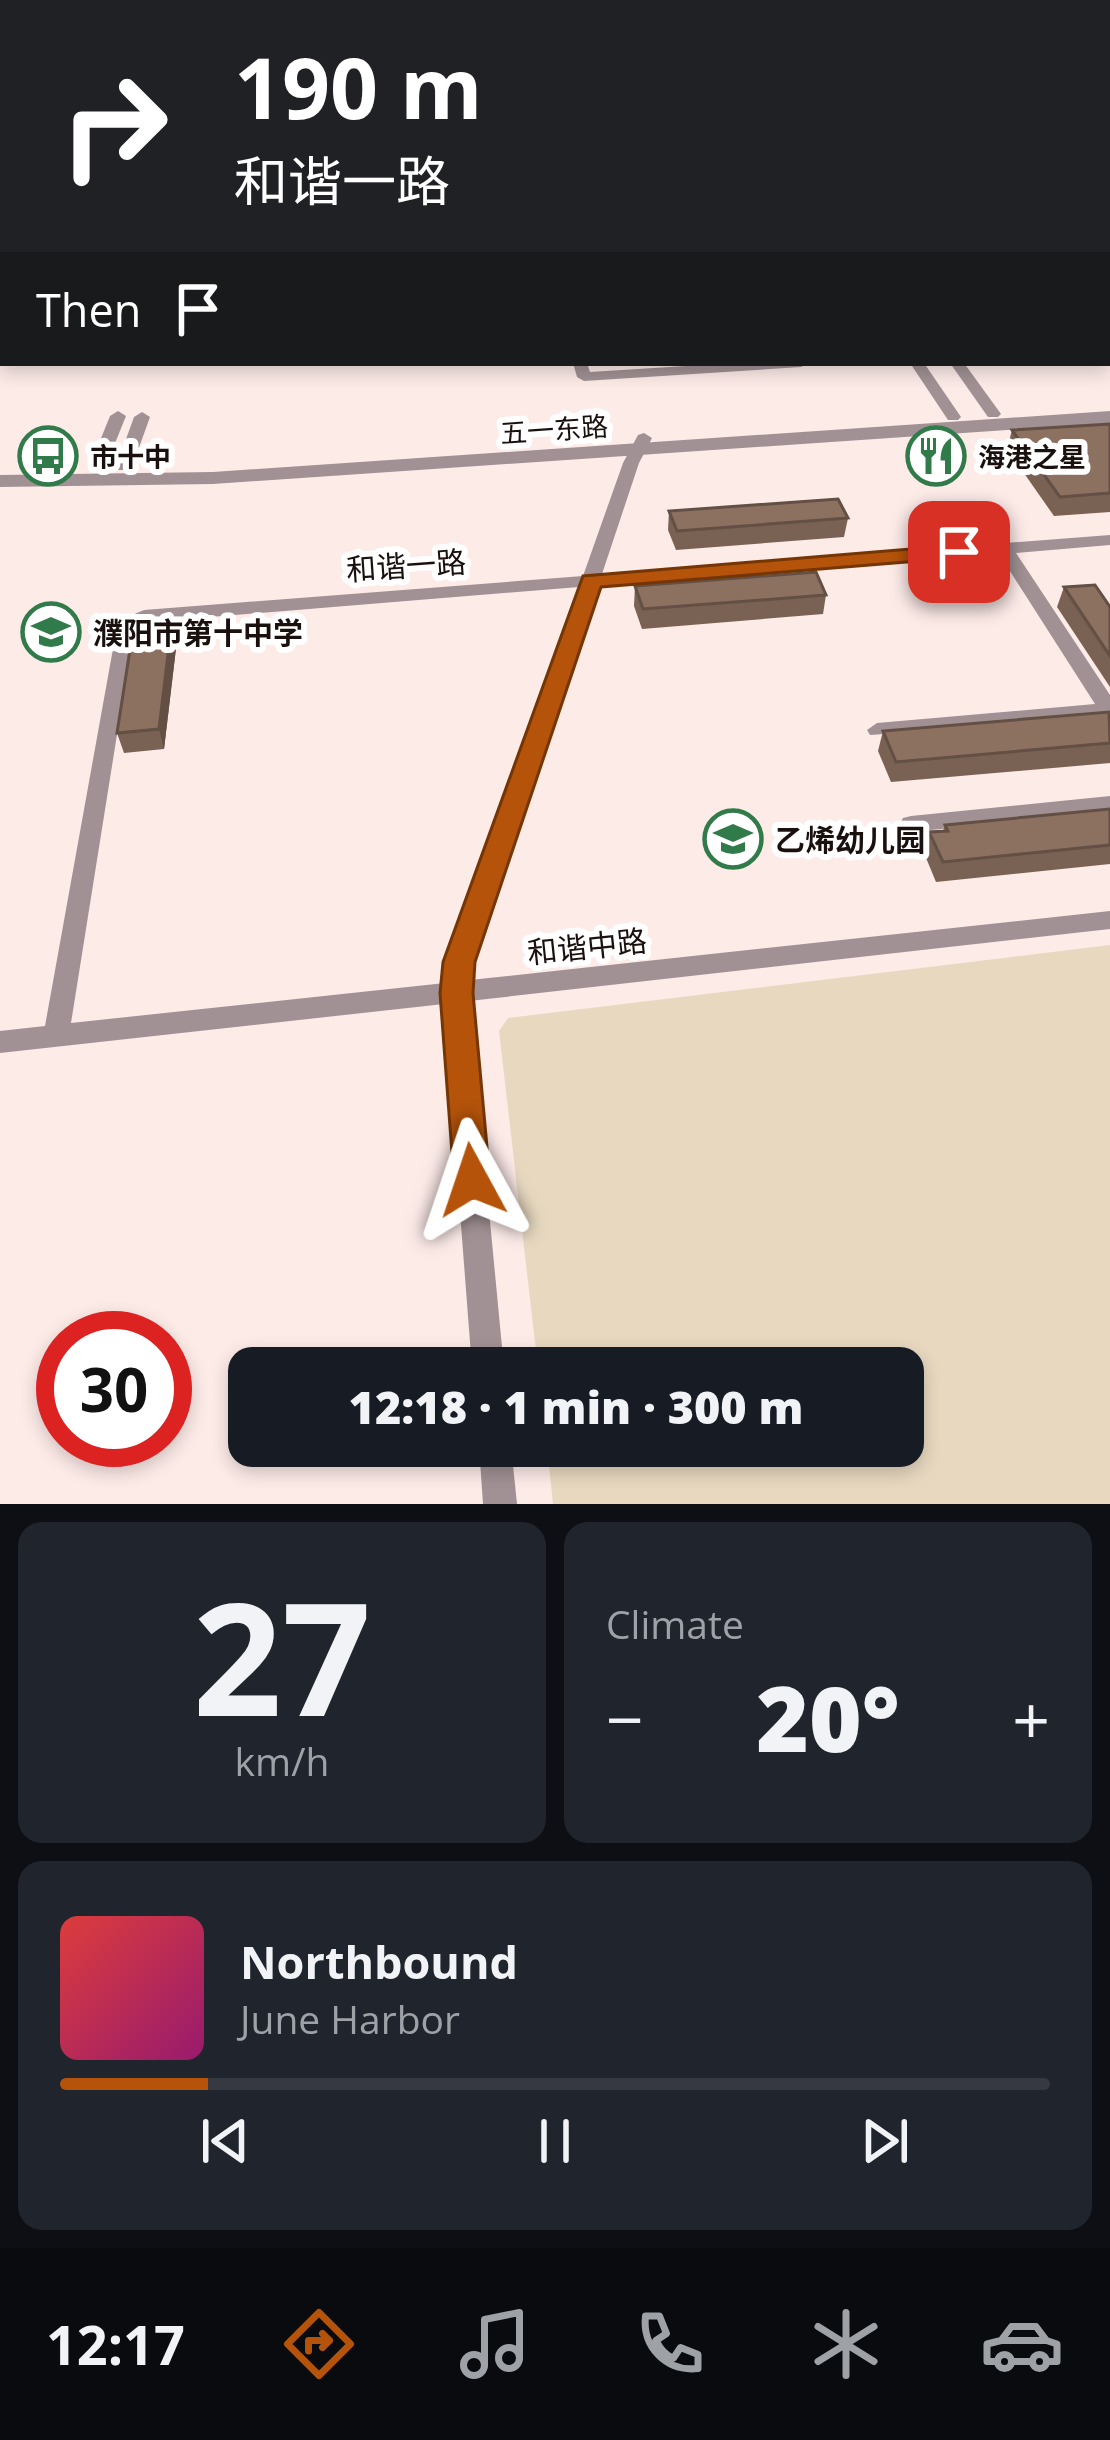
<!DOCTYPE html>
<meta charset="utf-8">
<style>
:root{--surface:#171b24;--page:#20242c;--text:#f1f3f6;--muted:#9ea1a6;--line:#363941;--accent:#b45309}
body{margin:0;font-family:"Open Sans","Noto Sans SC",sans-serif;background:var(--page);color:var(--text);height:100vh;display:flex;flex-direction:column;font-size:45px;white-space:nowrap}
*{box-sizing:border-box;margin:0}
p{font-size:39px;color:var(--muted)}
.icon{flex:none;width:66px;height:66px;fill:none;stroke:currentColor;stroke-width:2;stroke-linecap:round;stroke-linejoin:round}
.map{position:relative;height:1504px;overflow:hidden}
.details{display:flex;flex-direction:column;gap:18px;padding:18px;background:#0d0f14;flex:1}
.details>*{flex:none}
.hud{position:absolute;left:0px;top:0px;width:1110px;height:366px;box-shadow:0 6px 18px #0003;background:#202124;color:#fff;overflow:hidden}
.speed{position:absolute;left:36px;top:1311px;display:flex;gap:24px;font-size:60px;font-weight:700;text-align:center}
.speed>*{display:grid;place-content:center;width:156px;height:156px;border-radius:50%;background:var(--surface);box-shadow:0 6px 18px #0003;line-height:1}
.speed .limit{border:18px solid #d22;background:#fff;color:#111}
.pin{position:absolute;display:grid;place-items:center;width:102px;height:102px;color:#fff;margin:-51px;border-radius:24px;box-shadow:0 6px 18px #0006}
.me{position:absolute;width:132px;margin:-66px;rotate:355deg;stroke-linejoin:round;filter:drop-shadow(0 0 9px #0008)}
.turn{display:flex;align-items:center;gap:42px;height:252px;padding:0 36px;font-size:54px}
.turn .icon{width:156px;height:156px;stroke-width:2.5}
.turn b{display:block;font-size:84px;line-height:102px}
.then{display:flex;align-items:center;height:114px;padding:0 36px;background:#0003;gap:24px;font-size:45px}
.big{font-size:90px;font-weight:800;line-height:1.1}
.details .tile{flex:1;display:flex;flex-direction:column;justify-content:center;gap:18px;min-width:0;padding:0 42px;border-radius:24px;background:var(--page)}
.details .dial{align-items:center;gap:0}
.dial b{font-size:156px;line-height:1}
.song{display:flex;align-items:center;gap:36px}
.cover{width:144px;height:144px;border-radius:18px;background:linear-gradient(135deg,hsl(0 70% 55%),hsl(320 70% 35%))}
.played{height:12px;border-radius:6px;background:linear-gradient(90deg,var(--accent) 15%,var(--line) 15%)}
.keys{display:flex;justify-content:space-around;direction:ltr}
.heat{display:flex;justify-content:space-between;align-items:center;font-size:66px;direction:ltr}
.details .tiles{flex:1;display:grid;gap:18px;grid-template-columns:1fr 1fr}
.tile:last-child{grid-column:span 2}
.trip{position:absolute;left:228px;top:1347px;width:696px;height:120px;border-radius:24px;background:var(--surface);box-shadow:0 6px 18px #0003;font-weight:800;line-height:120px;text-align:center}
.dock{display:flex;height:192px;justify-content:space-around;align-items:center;background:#090b0e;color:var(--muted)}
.dock .icon{width:84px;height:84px}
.dock .active{color:var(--accent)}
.dock b{font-size:54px;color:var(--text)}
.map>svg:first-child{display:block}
.green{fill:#e8d8c0}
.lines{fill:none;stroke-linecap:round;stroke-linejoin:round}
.minor{fill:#a19194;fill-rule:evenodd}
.tertiary{fill:#a19194;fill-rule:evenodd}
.secondary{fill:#7a6468;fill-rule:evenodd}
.wall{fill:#796153}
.shaded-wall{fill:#634f43}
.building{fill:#8d7160;stroke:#634f43;stroke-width:3}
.route{fill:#b45309;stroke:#753606;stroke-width:3}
.labels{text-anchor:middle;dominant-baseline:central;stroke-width:12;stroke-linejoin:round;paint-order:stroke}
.far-street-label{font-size:27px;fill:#1a110f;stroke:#fff}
.far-poi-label{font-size:27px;font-weight:bold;fill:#1a110f;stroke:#fff;text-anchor:start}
.street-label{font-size:30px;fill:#1a110f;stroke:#fff}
.poi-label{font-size:30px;font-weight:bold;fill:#1a110f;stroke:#fff;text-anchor:start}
</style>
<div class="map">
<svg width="1110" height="1504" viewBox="0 0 1110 1504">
<rect width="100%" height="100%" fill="#fdebe8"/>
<!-- green -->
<path class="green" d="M1110 945V1504H553L547 1446H903V1368H538L499 1031 508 1018Z"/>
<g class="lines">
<!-- minor -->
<g class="minor">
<path d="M696 0H704L706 3H698Z"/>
<rect x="0" y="115" width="3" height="6"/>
<rect x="1107" y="150" width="3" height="6"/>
<path d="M1107 210 1110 211V221L1107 220Z"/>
<rect x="1107" y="339" width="3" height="8"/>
<path d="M573 363H587L590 372 733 363H808L801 367 584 381 577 377Z"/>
<path d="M910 363H924L961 417 958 420H948Z"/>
<path d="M950 363H964L1001 414 998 417H988Z"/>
<path d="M118 411 126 416 105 468 103 471H91L89 468 110 416Z"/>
<path d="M142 412 150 417 132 467 130 470H118L116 467 134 417Z"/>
<path d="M644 433 652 438 639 463 602 574 1110 535V545L1016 553 1110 695V718L870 735 867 730 877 723 1095 704 999 554 598 586 471 962 470 980 1110 911V929L469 1001 504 1368H472L444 1004 0 1053V1031L45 1026 118 621 144 610 583 576 623 463 638 435ZM579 587 447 962 445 983 71 1023 134 628 148 622Z"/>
<path d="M1110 796V812L911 832 903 830 900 824 903 818 911 816Z"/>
<path d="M479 1446H511L517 1504H483Z"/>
</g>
<!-- tertiary -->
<g class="tertiary">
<path d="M1020 0H1108L1016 3Z"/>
<path d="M3 134V143L0 144V135Z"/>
<path d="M3 283V293L0 294V284Z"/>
<path d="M1110 411V423L213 484 0 487V475L213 472Z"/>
</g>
<!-- secondary -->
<g class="secondary">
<path d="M1013 0H1027L1029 3H1015Z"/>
<path d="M1107 74 1110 75V85L1107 84Z"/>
</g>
</g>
<!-- wall -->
<g class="wall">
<path d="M1110 424V512L1054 516 1007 449 1012 430Z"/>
<path d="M669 511 848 518 844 537 676 550 668 530Z"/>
<path d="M635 586 826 595 823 614 642 629 634 606Z"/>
<path d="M1064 587 1110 607V687L1057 607Z"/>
<path d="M177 640 164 749 124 753 117 733Z"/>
<path d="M1110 713V763L891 782 878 751 883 731Z"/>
<path d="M1110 809V864L936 882 924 853 929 832 943 831 945 825Z"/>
</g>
<!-- shaded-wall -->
<path class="shaded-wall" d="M172 621 177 640 164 749 159 729Z"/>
<!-- building -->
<g class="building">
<path d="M1110 424V493L1060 497 1012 430Z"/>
<path d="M838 499 848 518 677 531 669 511Z"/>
<path d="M816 572 826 595 643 609 635 586Z"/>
<path d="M1095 585 1110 607V656L1064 587Z"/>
<path d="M172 621 159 729 117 733 134 624Z"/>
<path d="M1109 712 1110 743 896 762 883 731Z"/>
<path d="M1110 809V845L943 862 929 832 948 831 945 825Z"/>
</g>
<!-- route -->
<path class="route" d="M959 545 967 547V557L601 587 475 962 473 993 490 1180 485 1193 472 1198 459 1193 454 1180 440 993 443 962 583 576Z"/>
<!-- icons -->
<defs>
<symbol id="bus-ring" viewBox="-11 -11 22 22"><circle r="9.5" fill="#fff" stroke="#307b49" stroke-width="1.5"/><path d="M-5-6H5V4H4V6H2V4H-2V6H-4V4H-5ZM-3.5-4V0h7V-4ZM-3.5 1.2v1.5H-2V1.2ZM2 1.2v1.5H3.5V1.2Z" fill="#307b49"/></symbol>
<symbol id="restaurant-ring" viewBox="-11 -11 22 22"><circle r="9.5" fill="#fff" stroke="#307b49" stroke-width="1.5"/><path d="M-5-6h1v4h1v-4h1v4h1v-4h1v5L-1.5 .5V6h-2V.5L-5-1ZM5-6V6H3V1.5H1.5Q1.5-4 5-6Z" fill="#307b49"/></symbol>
<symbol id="school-ring" viewBox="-11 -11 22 22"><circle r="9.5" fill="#fff" stroke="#307b49" stroke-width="1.5"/><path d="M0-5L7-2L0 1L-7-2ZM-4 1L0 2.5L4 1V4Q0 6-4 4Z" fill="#307b49"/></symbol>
</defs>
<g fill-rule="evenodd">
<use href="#bus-ring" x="15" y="423" width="66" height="66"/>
<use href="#restaurant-ring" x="903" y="423" width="66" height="66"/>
<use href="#school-ring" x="18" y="599" width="66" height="66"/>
<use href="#school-ring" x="700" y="806" width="66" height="66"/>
</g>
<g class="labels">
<!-- far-street labels -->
<g class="far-street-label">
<text transform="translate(554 429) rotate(-4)">五一东路</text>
</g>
<!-- far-poi labels -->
<g class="far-poi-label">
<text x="90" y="456">市十中</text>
<text x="978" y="456">海港之星</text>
</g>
<!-- street labels -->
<g class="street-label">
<text transform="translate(406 565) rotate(-4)">和谐一路</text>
<text transform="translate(587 946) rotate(-6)">和谐中路</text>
</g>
<!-- poi labels -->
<g class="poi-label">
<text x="93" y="632">濮阳市第十中学</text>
<text x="775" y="839">乙烯幼儿园</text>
</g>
</g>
</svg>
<div class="speed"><div class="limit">30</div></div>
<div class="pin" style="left:959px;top:552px;background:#d93025"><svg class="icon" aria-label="arrive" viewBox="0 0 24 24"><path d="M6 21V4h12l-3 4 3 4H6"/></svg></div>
<svg class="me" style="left:472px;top:1180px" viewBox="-20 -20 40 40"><path d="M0-17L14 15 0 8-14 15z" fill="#b45309" stroke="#fff" stroke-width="4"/></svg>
<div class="trip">12:18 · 1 min · 300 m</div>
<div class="hud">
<div class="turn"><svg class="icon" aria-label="right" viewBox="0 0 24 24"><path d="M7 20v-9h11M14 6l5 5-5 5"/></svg><div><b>190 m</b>和谐一路</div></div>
<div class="then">Then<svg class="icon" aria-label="arrive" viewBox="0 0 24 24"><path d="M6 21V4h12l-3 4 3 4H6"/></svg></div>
</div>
</div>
<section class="details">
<div class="tiles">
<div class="tile dial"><b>27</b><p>km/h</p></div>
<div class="tile"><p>Climate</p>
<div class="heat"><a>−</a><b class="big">20°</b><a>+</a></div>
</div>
<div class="tile">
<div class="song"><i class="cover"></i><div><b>Northbound</b><p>June Harbor</p></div></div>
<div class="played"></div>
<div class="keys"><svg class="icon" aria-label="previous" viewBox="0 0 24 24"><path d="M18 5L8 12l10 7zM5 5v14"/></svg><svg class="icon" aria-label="pause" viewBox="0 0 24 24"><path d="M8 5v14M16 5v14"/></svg><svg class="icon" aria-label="next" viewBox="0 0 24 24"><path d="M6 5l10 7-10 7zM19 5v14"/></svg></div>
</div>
</div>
</section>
<nav class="dock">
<b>12:17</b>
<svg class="icon active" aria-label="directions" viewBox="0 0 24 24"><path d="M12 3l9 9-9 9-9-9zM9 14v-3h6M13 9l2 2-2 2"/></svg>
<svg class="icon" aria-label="music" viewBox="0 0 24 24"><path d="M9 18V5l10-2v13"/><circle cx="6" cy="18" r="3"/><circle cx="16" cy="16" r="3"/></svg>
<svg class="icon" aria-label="phone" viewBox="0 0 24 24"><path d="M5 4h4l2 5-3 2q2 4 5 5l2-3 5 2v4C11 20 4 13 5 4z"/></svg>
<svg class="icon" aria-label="climate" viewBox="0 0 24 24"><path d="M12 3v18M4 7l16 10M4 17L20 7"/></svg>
<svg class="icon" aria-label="car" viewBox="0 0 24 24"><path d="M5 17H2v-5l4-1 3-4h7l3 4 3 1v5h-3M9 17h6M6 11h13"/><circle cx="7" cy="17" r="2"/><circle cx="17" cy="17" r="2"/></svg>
</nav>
